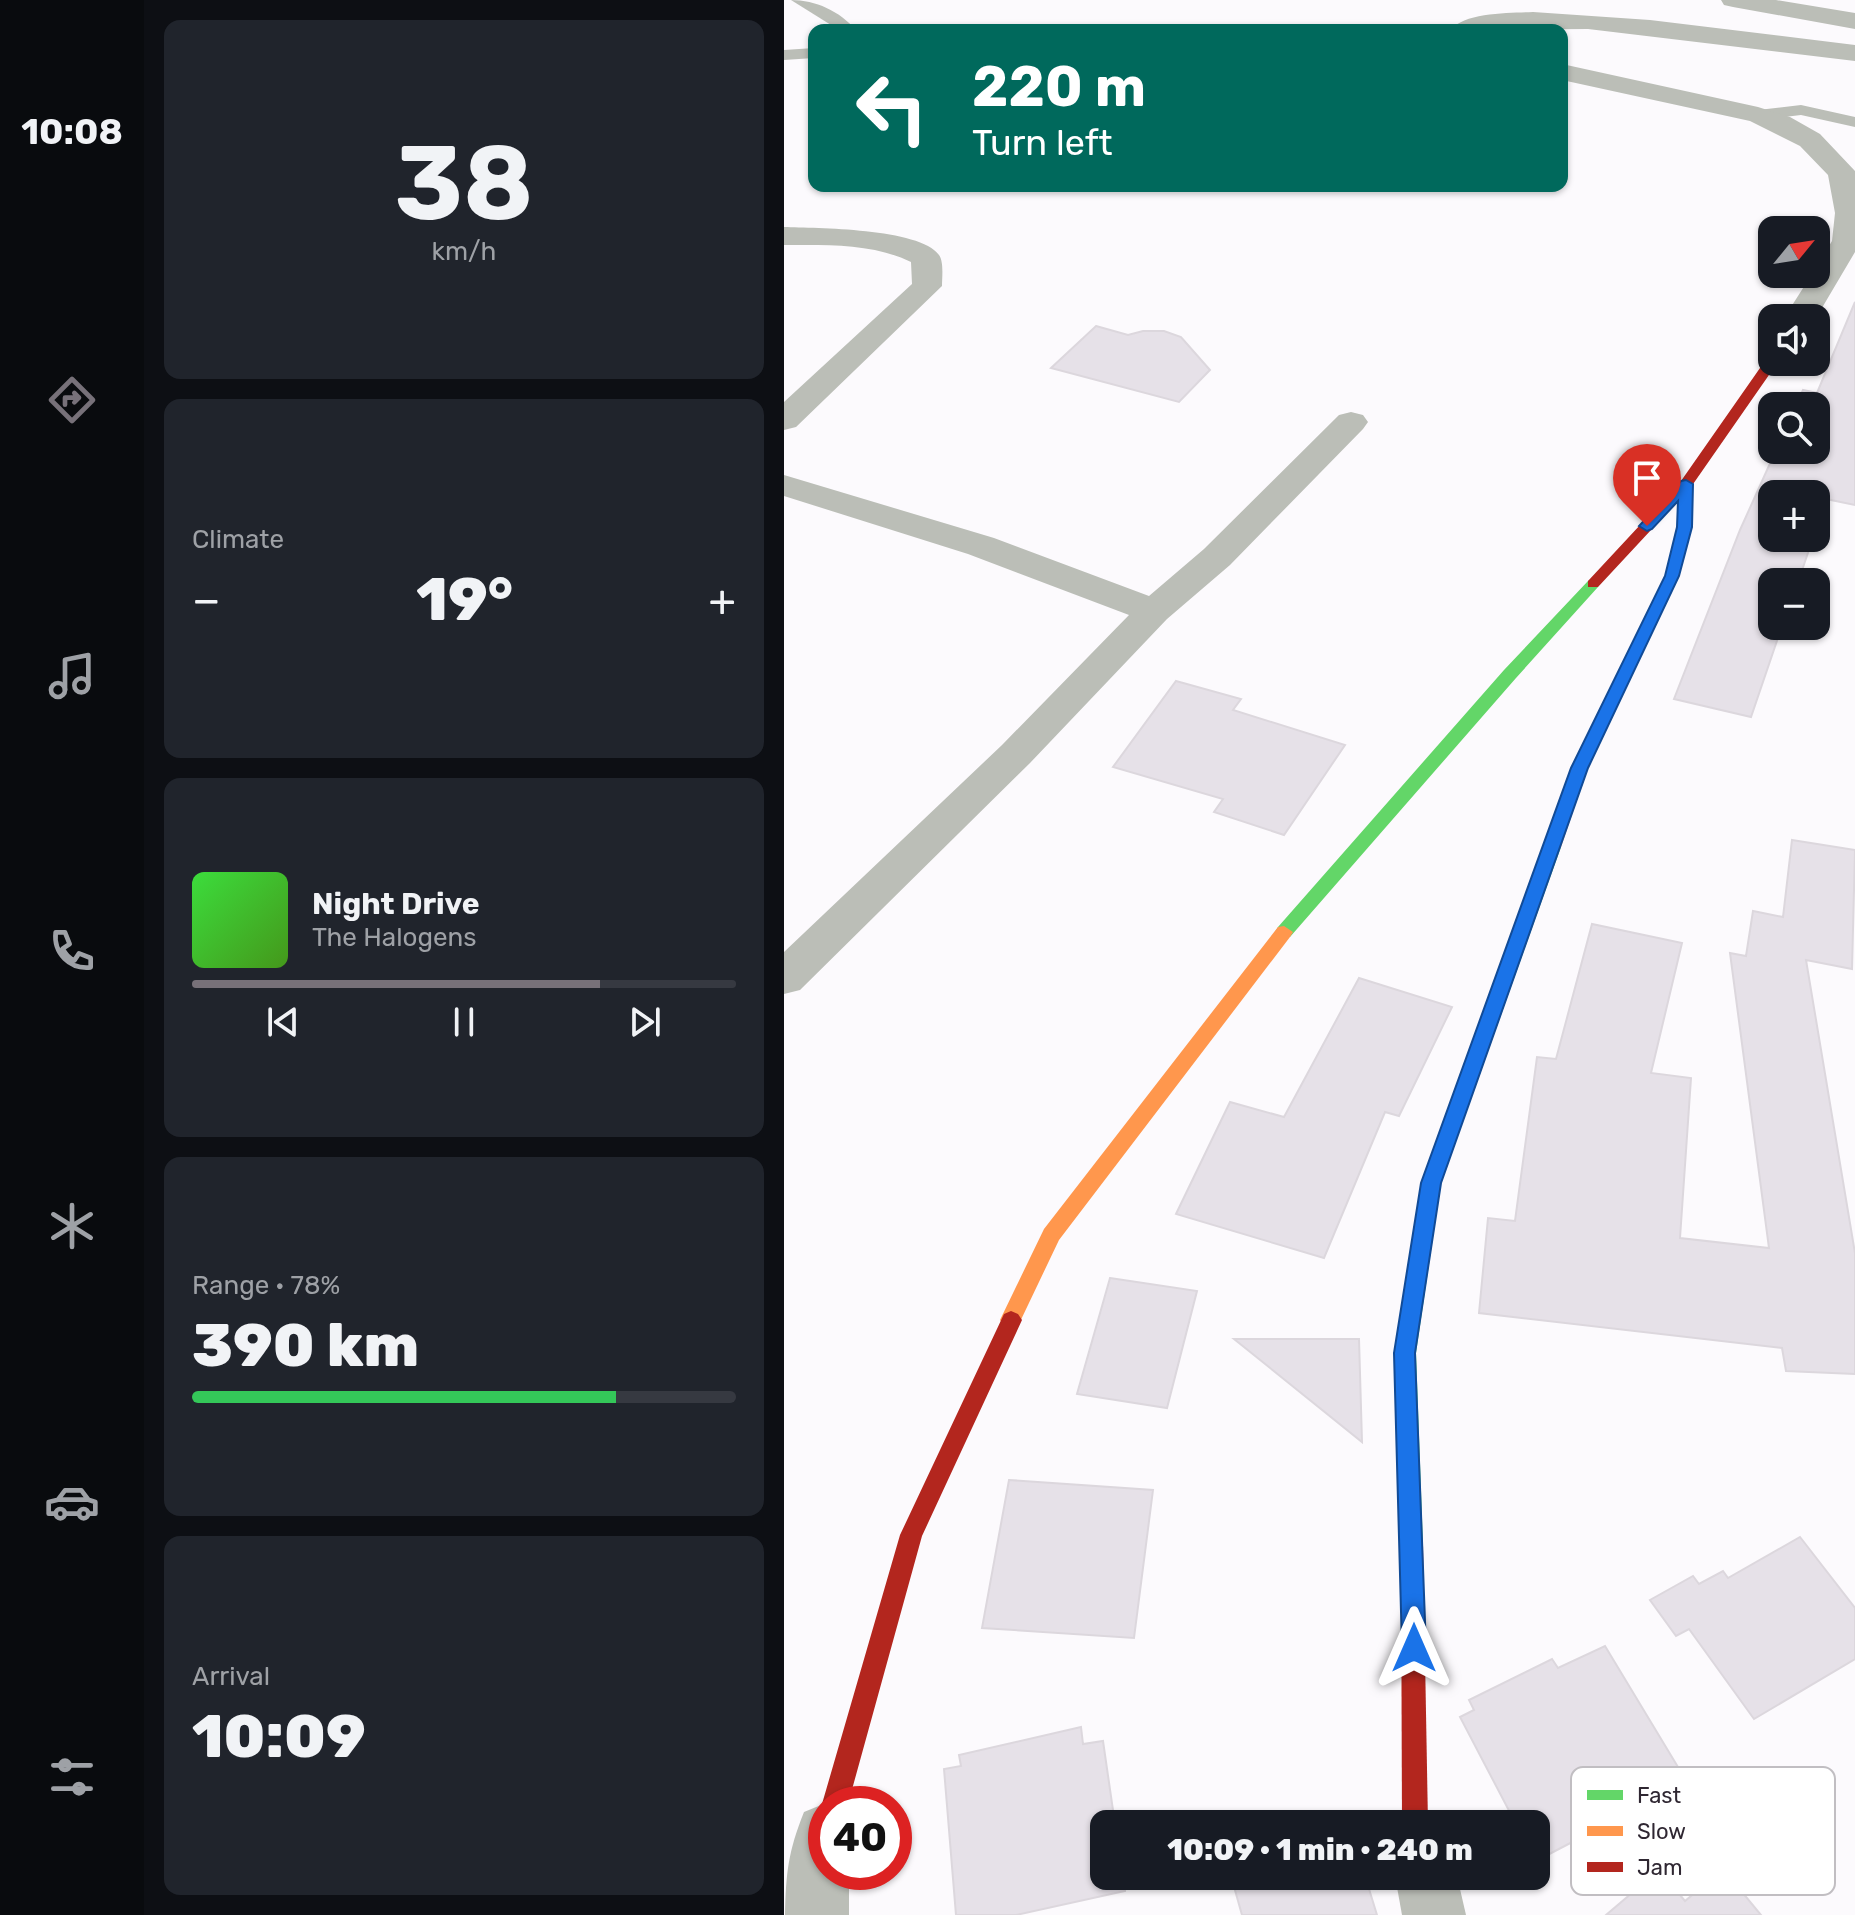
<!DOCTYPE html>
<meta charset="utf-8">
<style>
:root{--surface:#171b24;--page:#20242c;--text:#f1f3f6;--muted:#9ea1a6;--line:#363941;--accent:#777179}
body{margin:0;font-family:Rubik,sans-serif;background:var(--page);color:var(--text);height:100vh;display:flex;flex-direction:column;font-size:30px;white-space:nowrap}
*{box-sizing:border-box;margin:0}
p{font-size:26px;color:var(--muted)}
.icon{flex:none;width:44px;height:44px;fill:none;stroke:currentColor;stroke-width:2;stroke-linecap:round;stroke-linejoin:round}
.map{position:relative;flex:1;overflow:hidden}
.panel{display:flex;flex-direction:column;gap:20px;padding:20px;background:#0d0f14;width:640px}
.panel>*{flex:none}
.top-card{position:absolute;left:24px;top:24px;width:760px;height:168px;border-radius:16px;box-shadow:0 2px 6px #0004;background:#00695c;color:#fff;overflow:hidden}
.needle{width:52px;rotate:60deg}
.fabs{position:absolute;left:974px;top:216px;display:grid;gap:16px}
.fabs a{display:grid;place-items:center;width:72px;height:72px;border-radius:16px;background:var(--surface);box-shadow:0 2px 6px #0004;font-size:40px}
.speed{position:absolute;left:24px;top:1786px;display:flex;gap:16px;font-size:40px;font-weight:700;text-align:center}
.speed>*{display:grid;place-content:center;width:104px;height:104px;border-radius:50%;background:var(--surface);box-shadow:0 2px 6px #0004;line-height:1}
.speed .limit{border:12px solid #d22;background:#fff;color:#111}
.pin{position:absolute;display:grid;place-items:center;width:68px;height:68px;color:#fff;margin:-82px -34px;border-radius:50% 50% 50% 0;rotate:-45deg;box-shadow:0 0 8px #0007}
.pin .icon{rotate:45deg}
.me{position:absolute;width:88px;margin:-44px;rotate:0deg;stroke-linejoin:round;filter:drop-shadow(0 0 6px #0008)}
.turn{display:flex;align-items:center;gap:28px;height:168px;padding:0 32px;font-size:36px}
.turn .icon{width:104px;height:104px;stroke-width:2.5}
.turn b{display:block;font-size:56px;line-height:68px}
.big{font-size:60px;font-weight:800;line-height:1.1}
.panel .card{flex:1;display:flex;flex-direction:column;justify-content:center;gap:12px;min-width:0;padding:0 28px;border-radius:16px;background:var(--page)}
.panel .dial{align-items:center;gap:0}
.dial b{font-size:104px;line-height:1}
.song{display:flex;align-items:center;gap:24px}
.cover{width:96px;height:96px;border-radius:12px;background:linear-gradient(135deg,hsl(120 70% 55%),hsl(100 70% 35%))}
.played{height:8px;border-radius:4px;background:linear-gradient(90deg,var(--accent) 75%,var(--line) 75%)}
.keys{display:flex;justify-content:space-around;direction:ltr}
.heat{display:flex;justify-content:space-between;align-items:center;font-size:44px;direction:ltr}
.charge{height:12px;border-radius:6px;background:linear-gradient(90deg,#34c759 78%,var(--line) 0)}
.trip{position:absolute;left:306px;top:1810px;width:460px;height:80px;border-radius:16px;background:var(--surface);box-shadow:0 2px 6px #0004;font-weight:800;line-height:80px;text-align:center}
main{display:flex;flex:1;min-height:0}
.dock{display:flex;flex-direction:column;width:144px;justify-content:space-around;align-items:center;background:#090b0e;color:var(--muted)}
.dock .icon{width:56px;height:56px}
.dock .selected{color:var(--accent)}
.dock b{font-size:36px;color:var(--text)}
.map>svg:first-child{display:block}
.building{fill:#e6e1e8;stroke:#dcd7dd;stroke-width:2}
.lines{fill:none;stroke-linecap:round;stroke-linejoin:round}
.lane{fill:#bbbeb7;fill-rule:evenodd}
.street{fill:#bbbeb7;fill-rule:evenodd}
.fast{fill:#63d668;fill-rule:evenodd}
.slow{fill:#ff974d;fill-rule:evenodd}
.jam{fill:#b3261e;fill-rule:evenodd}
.route{fill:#1a73e8;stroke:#114b97;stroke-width:2}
.key{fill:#fff;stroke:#c1bec2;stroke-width:2}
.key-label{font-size:22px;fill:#2f2732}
</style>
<main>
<nav class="dock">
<b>10:08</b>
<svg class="icon selected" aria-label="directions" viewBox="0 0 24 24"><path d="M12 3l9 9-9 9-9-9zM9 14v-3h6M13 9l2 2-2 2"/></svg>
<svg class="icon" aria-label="music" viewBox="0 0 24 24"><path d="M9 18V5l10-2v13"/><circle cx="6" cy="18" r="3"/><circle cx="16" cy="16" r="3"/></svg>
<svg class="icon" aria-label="phone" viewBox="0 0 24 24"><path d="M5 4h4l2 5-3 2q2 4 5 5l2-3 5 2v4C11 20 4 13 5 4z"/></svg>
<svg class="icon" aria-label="climate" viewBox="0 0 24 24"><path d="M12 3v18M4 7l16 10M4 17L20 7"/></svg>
<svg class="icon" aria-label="car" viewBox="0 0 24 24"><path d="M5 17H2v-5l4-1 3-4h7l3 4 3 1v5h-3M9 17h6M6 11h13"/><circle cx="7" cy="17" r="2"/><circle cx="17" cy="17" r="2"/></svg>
<svg class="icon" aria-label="filters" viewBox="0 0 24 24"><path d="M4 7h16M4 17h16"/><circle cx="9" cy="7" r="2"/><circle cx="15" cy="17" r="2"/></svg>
</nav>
<section class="panel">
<div class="card dial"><b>38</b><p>km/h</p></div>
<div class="card"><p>Climate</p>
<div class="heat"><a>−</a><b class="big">19°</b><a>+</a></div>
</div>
<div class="card">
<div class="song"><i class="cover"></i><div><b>Night Drive</b><p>The Halogens</p></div></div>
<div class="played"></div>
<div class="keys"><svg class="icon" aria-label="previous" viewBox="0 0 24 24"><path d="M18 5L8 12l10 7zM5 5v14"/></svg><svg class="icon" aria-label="pause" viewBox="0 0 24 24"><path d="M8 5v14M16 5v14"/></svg><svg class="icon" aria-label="next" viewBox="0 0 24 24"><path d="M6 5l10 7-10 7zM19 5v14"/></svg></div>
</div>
<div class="card"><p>Range · 78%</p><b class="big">390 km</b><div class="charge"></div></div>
<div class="card"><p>Arrival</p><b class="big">10:09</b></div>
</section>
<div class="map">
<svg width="1071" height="1915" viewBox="0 0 1071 1915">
<rect width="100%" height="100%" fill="#fcfafd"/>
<!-- building -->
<g class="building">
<path d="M1071 302V505L1042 499 1032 528V494H988V538H1029L1014 582H988V626H998L967 717 890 699 956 530 992 450H1032V406H1012L1019 390 1033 393Z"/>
<path d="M312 326 344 335 359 331H380L397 337 426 370 395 402 267 368Z"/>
<path d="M392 681 457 699 449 710 561 745 500 835 430 812 439 799 329 767Z"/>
<path d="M1008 840 1071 850 1068 969 1022 960 1071 1253V1374L1002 1371 998 1348 695 1313 704 1218 731 1221 753 1057 772 1059 808 924 898 943 867 1073 907 1078 896 1238 985 1248 946 953 962 956 969 911 999 917Z"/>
<path d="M575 978 668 1007 615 1116 601 1112 540 1258 392 1214 446 1102 500 1117Z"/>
<path d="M326 1278 413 1291 383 1408 293 1394Z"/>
<path d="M450 1339H575L578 1442Z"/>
<path d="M225 1480 369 1490 350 1638 198 1628Z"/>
<path d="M1016 1537 1071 1608V1659L970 1719 905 1629 892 1636 866 1600 909 1576 915 1584 939 1571 944 1578Z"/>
<path d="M821 1646 903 1782 752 1861V1824H732L676 1717 690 1710 685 1700 768 1659 774 1668Z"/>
<path d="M297 1727 299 1744 319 1741 331 1824H320V1876H339L341 1891 232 1915H172L160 1769 177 1766 175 1755Z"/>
<path d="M939 1869 977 1915H822L875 1870 901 1901Z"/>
<path d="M447 1876H581L593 1915H458Z"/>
</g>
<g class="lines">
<!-- lane -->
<g class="lane">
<path d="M7 0C32 0 55 11 72 30H55Z"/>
<path d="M30 48V58L0 60V50Z"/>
<path d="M1017 105 1071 117V127L1017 115 974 120 966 115 974 110Z"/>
</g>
<!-- street -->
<g class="street">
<path d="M937 0H992L1071 13V29L949 7 940 5Z"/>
<path d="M749 12 866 20 1071 45V61L804 29 667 30C680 12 728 13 749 12Z"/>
<path d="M778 64 974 107 1006 117 1036 134 1071 171V252L1032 318H1000L1028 274H1032V267L1048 241 1051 213 1044 175 1016 146 966 121 778 80Z"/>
<path d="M0 227C31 228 136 228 155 255 160 262 158 277 158 286L12 427 0 430V402L128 284 127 262C88 243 43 245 0 245Z"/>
<path d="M567 412 579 415 584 422 579 429 446 565 383 619 246 763 16 990 0 994V952L218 745 345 615 184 554 0 496V475L210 538 365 596 420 549 555 415Z"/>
<path d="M42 1803V1872H65V1915H1C2 1873 4 1852 20 1812Z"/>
<path d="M611 1876H673L682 1915H618Z"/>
</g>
<!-- fast -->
<g class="fast">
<path d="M809 579 814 581V587L732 678 506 937H494L491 932 494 927 720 670 804 581Z"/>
<path d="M768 841 777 847 657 1183 632 1353 639 1545 636 1553 628 1556 620 1553 617 1545 610 1353 637 1183 759 847Z"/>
</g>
<!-- slow -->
<g class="slow">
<path d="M902 480 909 484 908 527 895 576 804 768 777 847 774 851H762L759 847 788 768 881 576 894 527 895 484Z"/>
<path d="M500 926 509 932 506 937 275 1240 234 1326 227 1329 220 1326 216 1320 260 1229 494 927Z"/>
</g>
<!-- jam -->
<g class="jam">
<path d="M988 357V362H994L907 487 814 587H804V581L897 481 983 358Z"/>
<path d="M227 1311 234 1314 238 1320 138 1536 64 1804H42V1812L38 1804 116 1535 220 1314Z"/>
<path d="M628 1534 636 1537 639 1545 644 1824H618L617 1545 620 1537Z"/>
</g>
</g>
<!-- route -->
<path class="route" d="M902 480 909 484 908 527 895 576 804 768 657 1183 631 1353 642 1648 639 1656 630 1660 622 1656 618 1648 610 1353 637 1183 787 768 881 576 893 527 894 501 868 529 863 531 855 526 897 481Z"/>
<!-- legend -->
<rect x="787" y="1767" width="264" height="128" rx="12" class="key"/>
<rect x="803" y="1790" width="36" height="10" fill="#63d668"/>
<rect x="803" y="1826" width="36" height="10" fill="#ff974d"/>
<rect x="803" y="1862" width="36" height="10" fill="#b3261e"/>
<g class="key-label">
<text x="853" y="1803">Fast</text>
<text x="853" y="1839">Slow</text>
<text x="853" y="1875">Jam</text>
</g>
</svg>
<div class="fabs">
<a><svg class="needle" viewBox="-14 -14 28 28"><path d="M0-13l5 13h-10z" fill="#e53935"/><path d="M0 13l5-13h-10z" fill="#9ea1a6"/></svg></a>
<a><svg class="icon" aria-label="sound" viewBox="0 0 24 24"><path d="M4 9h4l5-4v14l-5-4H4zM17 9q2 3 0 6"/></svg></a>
<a><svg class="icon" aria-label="search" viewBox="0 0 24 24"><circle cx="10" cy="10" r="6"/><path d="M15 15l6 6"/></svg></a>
<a>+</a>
<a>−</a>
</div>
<div class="speed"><div class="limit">40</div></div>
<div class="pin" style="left:863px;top:526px;background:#d93025"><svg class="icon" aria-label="arrive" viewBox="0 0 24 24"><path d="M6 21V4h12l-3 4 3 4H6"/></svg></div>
<svg class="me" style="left:630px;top:1648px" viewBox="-20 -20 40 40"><path d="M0-17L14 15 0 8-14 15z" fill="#1a73e8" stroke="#fff" stroke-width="4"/></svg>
<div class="trip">10:09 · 1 min · 240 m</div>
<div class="top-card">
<div class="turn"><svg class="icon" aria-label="left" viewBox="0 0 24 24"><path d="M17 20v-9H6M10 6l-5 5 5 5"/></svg><div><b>220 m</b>Turn left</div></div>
</div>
</div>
</main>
